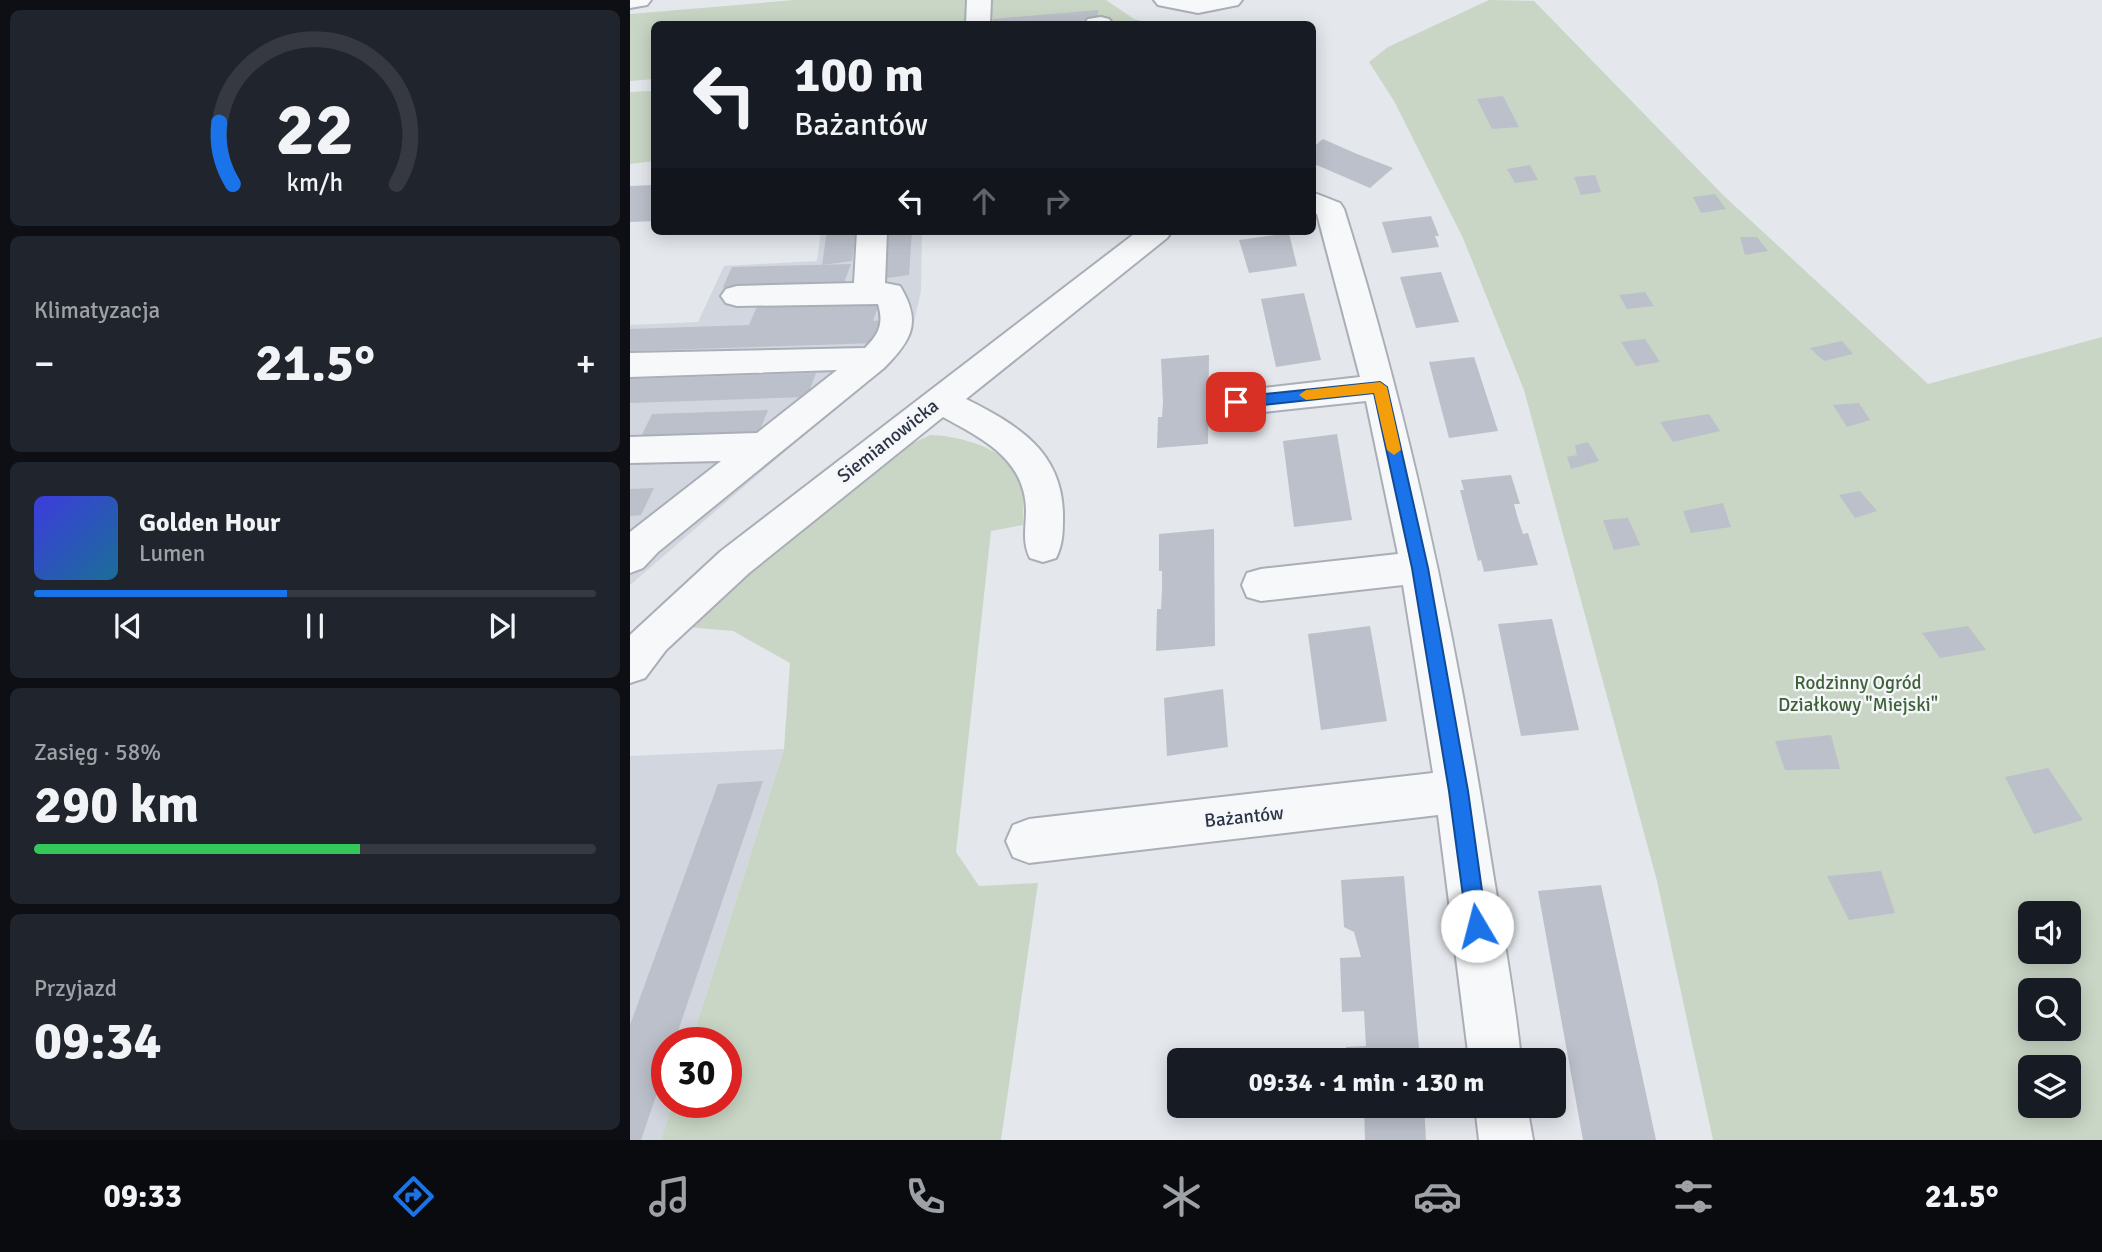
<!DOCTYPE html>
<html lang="pl">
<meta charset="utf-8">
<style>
:root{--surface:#171b24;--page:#20242c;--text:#f1f3f6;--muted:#9ea1a6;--line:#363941;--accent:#1a73e8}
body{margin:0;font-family:Signika,sans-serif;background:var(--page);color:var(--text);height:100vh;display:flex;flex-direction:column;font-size:26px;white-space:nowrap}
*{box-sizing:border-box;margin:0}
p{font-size:23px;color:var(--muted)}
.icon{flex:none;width:38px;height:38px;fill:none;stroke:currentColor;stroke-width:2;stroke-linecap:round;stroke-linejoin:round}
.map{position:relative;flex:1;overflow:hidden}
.panel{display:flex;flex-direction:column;gap:10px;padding:10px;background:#0d0f14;width:630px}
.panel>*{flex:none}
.guide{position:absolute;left:21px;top:21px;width:665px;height:214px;border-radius:10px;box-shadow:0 4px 18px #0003;background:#171b24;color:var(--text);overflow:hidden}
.tools{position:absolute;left:1388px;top:901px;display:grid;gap:14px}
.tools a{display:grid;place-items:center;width:63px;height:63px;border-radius:10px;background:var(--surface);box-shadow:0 4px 18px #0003;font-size:35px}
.speed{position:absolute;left:21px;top:1027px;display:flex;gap:14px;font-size:35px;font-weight:700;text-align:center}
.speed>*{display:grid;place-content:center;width:91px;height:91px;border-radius:50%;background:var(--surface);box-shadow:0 4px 18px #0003;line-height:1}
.speed .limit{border:10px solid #d22;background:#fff;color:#111}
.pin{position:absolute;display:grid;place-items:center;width:60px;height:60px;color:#fff;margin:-30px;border-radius:14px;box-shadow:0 4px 10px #0006}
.me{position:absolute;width:77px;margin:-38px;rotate:352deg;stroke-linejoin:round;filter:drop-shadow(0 0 5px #0008)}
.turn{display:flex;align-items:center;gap:24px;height:147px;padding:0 28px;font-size:32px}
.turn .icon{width:91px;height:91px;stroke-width:2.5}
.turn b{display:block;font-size:49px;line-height:60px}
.lanes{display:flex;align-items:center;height:66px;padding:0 28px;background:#0003;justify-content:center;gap:35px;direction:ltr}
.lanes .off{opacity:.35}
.big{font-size:52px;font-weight:700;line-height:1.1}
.panel .card{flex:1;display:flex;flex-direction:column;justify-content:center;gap:10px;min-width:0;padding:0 24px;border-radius:10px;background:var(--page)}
.panel .dial{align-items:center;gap:0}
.dial svg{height:182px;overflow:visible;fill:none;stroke:var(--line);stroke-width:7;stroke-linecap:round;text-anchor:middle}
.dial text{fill:var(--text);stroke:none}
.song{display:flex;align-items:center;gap:21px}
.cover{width:84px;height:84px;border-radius:10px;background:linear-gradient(135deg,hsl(240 70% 55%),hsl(200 70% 35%))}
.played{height:7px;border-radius:4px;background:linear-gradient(90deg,var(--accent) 45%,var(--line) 45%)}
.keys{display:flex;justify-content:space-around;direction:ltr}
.heat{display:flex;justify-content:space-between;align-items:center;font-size:38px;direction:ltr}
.charge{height:10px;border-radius:5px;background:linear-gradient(90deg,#34c759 58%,var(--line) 0)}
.trip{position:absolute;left:537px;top:1048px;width:399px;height:70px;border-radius:10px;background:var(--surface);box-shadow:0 4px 18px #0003;font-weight:700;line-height:70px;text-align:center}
.menu{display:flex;height:112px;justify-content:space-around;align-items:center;background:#090b0e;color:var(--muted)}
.menu .icon{width:49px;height:49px}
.menu .selected{color:var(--accent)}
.menu b{font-size:32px;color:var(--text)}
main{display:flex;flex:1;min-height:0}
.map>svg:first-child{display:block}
.built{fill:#d2d6de}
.green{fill:#c9d6c5;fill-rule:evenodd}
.building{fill:#bbc0ca}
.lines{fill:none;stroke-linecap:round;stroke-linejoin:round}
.minor-casing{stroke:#a9aeb7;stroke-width:4}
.minor{fill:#f7f8fa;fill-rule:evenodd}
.route{fill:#1a73e8;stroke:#114b97;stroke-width:2}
.slow{fill:#f59e0b}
.labels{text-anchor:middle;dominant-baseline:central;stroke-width:5;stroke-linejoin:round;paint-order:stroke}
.street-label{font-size:19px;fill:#2b3445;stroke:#f4f6f9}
.park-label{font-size:19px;fill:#3f6138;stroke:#f4f6f9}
</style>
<main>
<section class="panel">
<div class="card dial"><svg viewBox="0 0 100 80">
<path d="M14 69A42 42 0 1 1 86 69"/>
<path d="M14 69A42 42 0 0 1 8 42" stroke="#1a73e8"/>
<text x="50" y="56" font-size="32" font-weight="700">22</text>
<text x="50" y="72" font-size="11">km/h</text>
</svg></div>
<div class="card"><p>Klimatyzacja</p>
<div class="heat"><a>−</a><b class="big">21.5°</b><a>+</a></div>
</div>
<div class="card">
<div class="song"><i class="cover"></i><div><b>Golden Hour</b><p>Lumen</p></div></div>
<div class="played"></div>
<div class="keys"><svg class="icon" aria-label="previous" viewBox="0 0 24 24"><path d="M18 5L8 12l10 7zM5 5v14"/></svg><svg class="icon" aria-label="pause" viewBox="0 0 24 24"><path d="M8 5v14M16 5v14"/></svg><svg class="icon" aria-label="next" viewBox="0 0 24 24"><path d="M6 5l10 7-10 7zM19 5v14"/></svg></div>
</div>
<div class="card"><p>Zasięg · 58%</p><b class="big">290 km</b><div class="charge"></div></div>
<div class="card"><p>Przyjazd</p><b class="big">09:34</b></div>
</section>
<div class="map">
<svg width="1472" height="1140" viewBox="0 0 1472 1140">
<rect width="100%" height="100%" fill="#e4e7ec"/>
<!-- built -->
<g class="built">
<path d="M191 231H292L291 291 281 336 233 384 0 585V325L68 322 94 266 187 261Z"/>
<path d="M154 749 61 1043H37V1102L43 1103 31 1140H0V756Z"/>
</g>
<!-- green -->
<g class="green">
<path d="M165 0H476L504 19 522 24H24V79L0 81V14Z"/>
<path d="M859 0 904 1 1094 196 1298 384 1472 337V1140H1083L1027 881 894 390 833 238 764 101 739 62 758 47ZM1400 914H1438V952H1400ZM1400 990H1438V1029H1400ZM1400 1068H1438V1106H1400Z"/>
<path d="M24 85V161L0 164V92L21 91Z"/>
<path d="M300 435C331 436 384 449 391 486 394 498 393 512 393 525L361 531 326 852 349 886 408 883 371 1140H31L43 1103 96 1102V1043H61L154 749 160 663 103 631 45 626 252 464 277 446Z"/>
</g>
<!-- building -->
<g class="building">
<path d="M468 10V20L416 24H362L363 19Z"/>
<path d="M873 96 889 127 862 129 847 99Z"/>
<path d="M693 139 727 154 763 168 740 188 682 163V148Z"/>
<path d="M900 165 908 180 885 183 877 169Z"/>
<path d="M965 175 971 192 951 195 944 177Z"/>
<path d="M24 185V221L0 222V186Z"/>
<path d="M1085 194 1096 209 1071 213 1063 197Z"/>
<path d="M801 216 809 236H805L809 247 762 253 752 222Z"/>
<path d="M197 231H226L222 261 192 265Z"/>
<path d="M254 231H282L279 275 249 279Z"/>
<path d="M659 233 667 266 619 273 609 240Z"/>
<path d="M1110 237H1127L1138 251 1115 255Z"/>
<path d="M221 264 214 283 93 287 102 267Z"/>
<path d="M811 272 829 322 786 328 770 277Z"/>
<path d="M1015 292 1024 306 997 309 989 295Z"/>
<path d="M674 293 691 360 646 367 631 299Z"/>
<path d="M250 301 243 321 254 320 247 343 0 351V329L119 325 128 304Z"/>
<path d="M1015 339 1030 362 1006 366 991 342Z"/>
<path d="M1212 341 1223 354 1194 361 1180 348Z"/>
<path d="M579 355 578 444 527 448 528 417H532L533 402 531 359Z"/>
<path d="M844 357 868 431 819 438 799 362Z"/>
<path d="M186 373 177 397 0 403V379Z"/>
<path d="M1229 403 1240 420 1217 427 1203 405Z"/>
<path d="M138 410 128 435 10 439 22 414Z"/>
<path d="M1079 414 1090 431 1043 442 1030 422Z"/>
<path d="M707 434 722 520 664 527 653 441Z"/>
<path d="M958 442 969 461 941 469 937 457 947 455 945 445Z"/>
<path d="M881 475 890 504H884L888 519 893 534 898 533 908 565 854 572 851 560 848 561 830 490H834L831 480Z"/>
<path d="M24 488 11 515 0 516V489Z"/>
<path d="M1230 491 1247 511 1225 518 1209 495Z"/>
<path d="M1093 503 1101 527 1061 533 1053 511Z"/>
<path d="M998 518 1010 545 984 550 973 520Z"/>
<path d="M584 529 585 646 526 651 527 609H531L532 589V571H529V534Z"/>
<path d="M922 619 949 730 891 736 868 624Z"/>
<path d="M740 626 757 721 691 730 678 634Z"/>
<path d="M1338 626 1356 650 1310 658 1292 633Z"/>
<path d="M593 689 598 747 537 756 534 698Z"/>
<path d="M1201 735 1210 769 1155 770 1145 741Z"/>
<path d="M1418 768 1453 820 1404 834 1375 777Z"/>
<path d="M133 781 44 1043H37V1064L11 1140H0V1025L88 784Z"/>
<path d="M1251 871 1265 913 1219 920 1197 876Z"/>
<path d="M774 876 790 1060H716V1047L736 1046 734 1011 712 1012 710 958 731 957 724 932 714 927 711 880Z"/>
<path d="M971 885 1026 1140H953L908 891Z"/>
<path d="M734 1106H794L796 1140H735Z"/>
</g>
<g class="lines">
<defs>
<g id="minor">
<path d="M0 0H21L17 5 0 8Z"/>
<path d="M337 0H361L360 24H336Z"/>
<path d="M524 0H612L608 5 568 13 528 5Z"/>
<path d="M471 17 479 19 483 24H454L458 19Z"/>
<path d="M682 192 710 203 714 209C779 416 824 628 858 841 869 914 884 987 891 1060H839L808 815 399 863 383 857 376 841 383 825 399 819 803 773 773 585 631 601 617 597 612 585 617 573 631 569 768 554 736 401 606 415 594 412 589 403 594 394 606 391 730 377 687 214 682 212Z"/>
<path d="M227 231H257L255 283 270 286C292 322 282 340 254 368L28 552 13 568 0 573V532L91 461 0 463V437L127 433 207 370 0 377V353L235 348C249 334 254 324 248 304L107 306 96 303 91 296 96 289 107 286 224 283Z"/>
<path d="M508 231H542L537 238 336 399C388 425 433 452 433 516 433 531 433 544 426 558L413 562 400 558C392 542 396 527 396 510 395 459 353 439 313 417L119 573 36 650 15 678 0 683V635L91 551Z"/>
<path d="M845 1106H897L903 1140H849Z"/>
</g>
</defs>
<!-- minor casing -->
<use href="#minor" class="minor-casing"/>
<!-- minor -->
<use href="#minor" class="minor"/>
</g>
<!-- route -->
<path class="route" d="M750 382 757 387 798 568 838 791 857 926 854 933 847 936 840 933 837 926 819 791 782 568 744 393 606 408 599 402 606 397Z"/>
<!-- slow -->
<path class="slow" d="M750 382 757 387 771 450 764 455 757 450 744 393 676 400 669 395 676 390Z"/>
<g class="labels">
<!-- street labels -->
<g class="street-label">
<text transform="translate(258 441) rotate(-38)">Siemianowicka</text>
<text transform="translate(614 817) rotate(-6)">Bażantów</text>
</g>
<!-- park labels -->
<g class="park-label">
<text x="1228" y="683">Rodzinny Ogród<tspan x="1228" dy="22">Działkowy "Miejski"</tspan></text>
</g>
</g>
</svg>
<div class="tools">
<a><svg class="icon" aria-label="sound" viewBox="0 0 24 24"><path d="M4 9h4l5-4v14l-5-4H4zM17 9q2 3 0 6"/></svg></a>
<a><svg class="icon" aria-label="search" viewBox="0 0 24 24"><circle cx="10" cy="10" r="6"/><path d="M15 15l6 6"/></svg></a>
<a><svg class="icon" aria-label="layers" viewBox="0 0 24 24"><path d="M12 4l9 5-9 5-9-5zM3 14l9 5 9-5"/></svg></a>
</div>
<div class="speed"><div class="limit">30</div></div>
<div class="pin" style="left:606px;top:402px;background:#d93025"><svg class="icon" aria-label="arrive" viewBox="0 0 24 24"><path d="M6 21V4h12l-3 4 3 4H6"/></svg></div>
<svg class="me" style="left:847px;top:926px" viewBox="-20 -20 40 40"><circle r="19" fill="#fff"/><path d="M0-13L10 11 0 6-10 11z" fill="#1a73e8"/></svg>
<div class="trip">09:34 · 1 min · 130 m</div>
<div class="guide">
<div class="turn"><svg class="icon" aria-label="left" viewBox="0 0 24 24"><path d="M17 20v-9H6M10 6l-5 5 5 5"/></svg><div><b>100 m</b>Bażantów</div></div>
<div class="lanes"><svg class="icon" aria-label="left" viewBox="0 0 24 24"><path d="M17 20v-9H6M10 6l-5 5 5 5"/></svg><svg class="icon off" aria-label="ahead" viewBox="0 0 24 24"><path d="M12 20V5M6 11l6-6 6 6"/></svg><svg class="icon off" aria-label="right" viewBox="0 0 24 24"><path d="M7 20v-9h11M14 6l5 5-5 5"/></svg></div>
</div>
</div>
</main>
<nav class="menu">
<b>09:33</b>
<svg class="icon selected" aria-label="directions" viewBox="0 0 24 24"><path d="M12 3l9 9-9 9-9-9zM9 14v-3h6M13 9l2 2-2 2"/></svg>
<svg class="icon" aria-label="music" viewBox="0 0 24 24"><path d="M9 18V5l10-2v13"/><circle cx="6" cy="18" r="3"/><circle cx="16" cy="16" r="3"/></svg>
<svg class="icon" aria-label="phone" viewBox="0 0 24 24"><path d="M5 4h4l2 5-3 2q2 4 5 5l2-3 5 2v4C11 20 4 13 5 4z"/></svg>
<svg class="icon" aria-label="climate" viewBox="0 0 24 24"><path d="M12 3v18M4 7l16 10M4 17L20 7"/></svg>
<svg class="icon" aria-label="car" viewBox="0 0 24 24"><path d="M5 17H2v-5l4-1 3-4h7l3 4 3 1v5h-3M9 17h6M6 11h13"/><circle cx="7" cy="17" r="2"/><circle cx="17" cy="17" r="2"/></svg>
<svg class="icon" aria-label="filters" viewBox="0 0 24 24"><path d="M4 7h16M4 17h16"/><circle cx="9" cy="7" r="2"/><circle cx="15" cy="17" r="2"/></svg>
<b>21.5°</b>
</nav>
